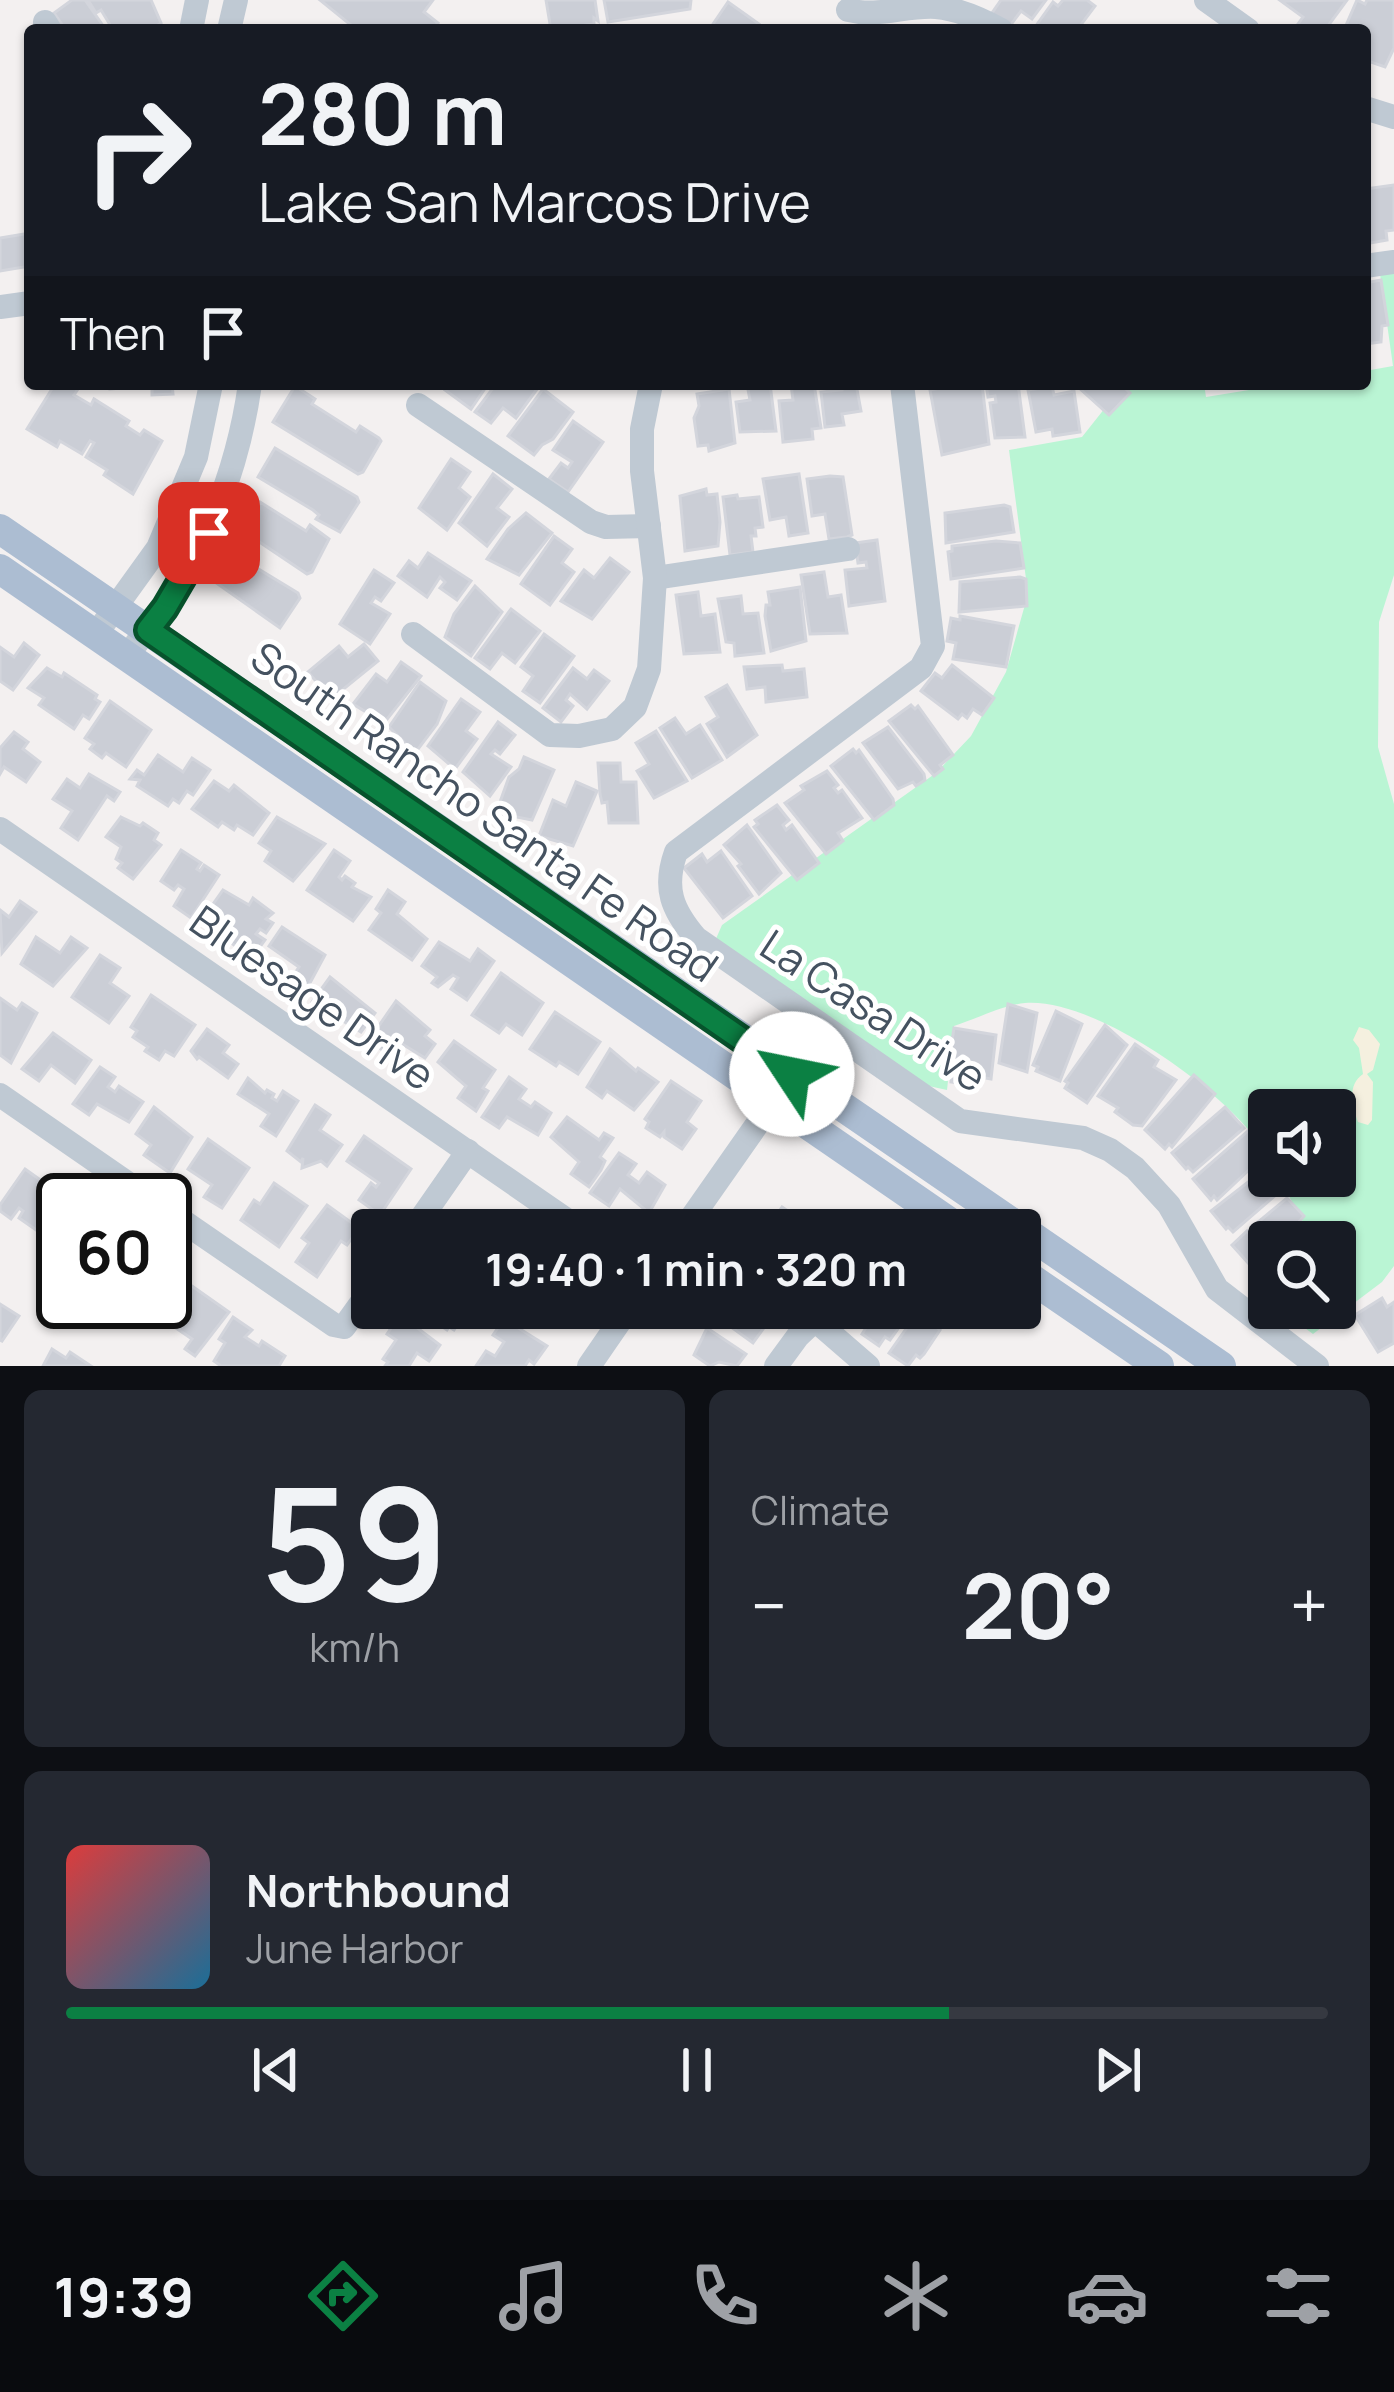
<!DOCTYPE html>
<meta charset="utf-8">
<style>
:root{--surface:#171b24;--page:#242831;--text:#f1f3f6;--muted:#9ea1a6;--line:#363941;--accent:#0b8043}
body{margin:0;font-family:Manrope,sans-serif;background:var(--page);color:var(--text);height:100vh;display:flex;flex-direction:column;font-size:45px;white-space:nowrap}
*{box-sizing:border-box;margin:0}
p{font-size:39px;color:var(--muted)}
.icon{flex:none;width:66px;height:66px;fill:none;stroke:currentColor;stroke-width:2;stroke-linecap:round;stroke-linejoin:round}
.map{position:relative;height:1366px;overflow:hidden}
.drawer{display:flex;flex-direction:column;gap:24px;padding:24px;background:#0d0f14;flex:1}
.drawer>*{flex:none}
.hud{position:absolute;left:24px;top:24px;width:1347px;height:366px;border-radius:12px;box-shadow:0 3px 9px #0004;background:#171b24;color:var(--text);overflow:hidden}
.fabs{position:absolute;left:1248px;top:1089px;display:grid;gap:24px}
.fabs a{display:grid;place-items:center;width:108px;height:108px;border-radius:12px;background:var(--surface);box-shadow:0 3px 9px #0004;font-size:60px}
.speed{position:absolute;left:36px;top:1173px;display:flex;gap:24px;font-size:60px;font-weight:700;text-align:center}
.speed>*{display:grid;place-content:center;width:156px;height:156px;border-radius:50%;background:var(--surface);box-shadow:0 3px 9px #0004;line-height:1}
.speed .limit{border:6px solid #111;border-radius:18px;background:#fff;color:#111}
.pin{position:absolute;display:grid;place-items:center;width:102px;height:102px;color:#fff;margin:-51px;border-radius:24px;box-shadow:0 6px 18px #0006}
.me{position:absolute;width:132px;margin:-66px;rotate:304deg;stroke-linejoin:round;filter:drop-shadow(0 0 9px #0008)}
.turn{display:flex;align-items:center;gap:42px;height:252px;padding:0 36px;font-size:54px}
.turn .icon{width:156px;height:156px;stroke-width:2.5}
.turn b{display:block;font-size:84px;line-height:102px}
.then{display:flex;align-items:center;height:114px;padding:0 36px;background:#0003;gap:24px;font-size:45px}
.big{font-size:90px;font-weight:700;line-height:1.1}
.drawer .widget{flex:1;display:flex;flex-direction:column;justify-content:center;gap:18px;min-width:0;padding:0 42px;border-radius:18px;background:var(--page)}
.drawer .dial{align-items:center;gap:0}
.dial b{font-size:156px;line-height:1}
.song{display:flex;align-items:center;gap:36px}
.cover{width:144px;height:144px;border-radius:18px;background:linear-gradient(135deg,hsl(0 70% 55%),hsl(200 70% 35%))}
.played{height:12px;border-radius:6px;background:linear-gradient(90deg,var(--accent) 70%,var(--line) 70%)}
.keys{display:flex;justify-content:space-around;direction:ltr}
.heat{display:flex;justify-content:space-between;align-items:center;font-size:66px;direction:ltr}
.drawer .tiles{flex:1;display:grid;gap:24px;grid-template-columns:1fr 1fr}
.widget:last-child{grid-column:span 2}
.trip{position:absolute;left:351px;top:1209px;width:690px;height:120px;border-radius:12px;background:var(--surface);box-shadow:0 3px 9px #0004;font-weight:700;line-height:120px;text-align:center}
.menu{display:flex;height:192px;justify-content:space-around;align-items:center;background:#090b0e;color:var(--muted)}
.menu .icon{width:84px;height:84px}
.menu .active{color:var(--accent)}
.menu b{font-size:54px;color:var(--text)}
.map>svg:first-child{display:block}
.green{fill:#baf5d4}
.sand{fill:#f5f0df}
.building{fill:#cbced6;stroke:#d3d5dc;stroke-width:3}
.lines{fill:none;stroke-linecap:round;stroke-linejoin:round}
.minor{stroke:#bfc9d3;stroke-width:24}
.major{stroke:#acbdd2;stroke-width:30}
.route-casing{stroke:#07532c;stroke-width:30}
.route{stroke:#0b8043;stroke-width:21}
.labels{text-anchor:middle;dominant-baseline:central;stroke-width:10;stroke-linejoin:round;paint-order:stroke}
.street-label{font-size:42px;fill:#455260;stroke:#fff}
</style>
<div class="map">
<svg width="1394" height="1366" viewBox="0 0 1394 1366">
<rect width="100%" height="100%" fill="#f3f0f0"/>
<!-- green -->
<path class="green" d="M1394 273V575L1379 622 1378 747 1394 804V1266L1382 1282 1313 1334 1278 1308H1335V1242H1282L1303 1222 1278 1176H1335V1110H1269V1158C1236 1097 1096 997 1025 1003 1003 1005 976 1019 954 1026L947 1090 915 1083 715 941 722 925 936 773 971 736 1006 672 1028 594 1009 450 1082 437 1124 384H1204L1206 397 1285 384H1365V371L1393 366 1380 274Z"/>
<!-- sand -->
<path class="sand" d="M1359 1027 1369 1030 1380 1044 1373 1070 1367 1074 1373 1082 1372 1120 1368 1125 1358 1122C1352 1105 1347 1085 1363 1074L1359 1048 1353 1040Z"/>
<!-- building -->
<g class="building">
<path d="M72 0H85L106 30H66L54 13Z"/>
<path d="M88 0H151L161 23 150 30H109L112 28 101 10 96 13Z"/>
<path d="M320 0H433L424 12 438 23 432 30H357Z"/>
<path d="M546 0H595L598 21 594 18V24L551 30Z"/>
<path d="M604 0H691L690 9 608 22Z"/>
<path d="M1001 0H1046L1032 19 1021 11 1007 30 992 13Z"/>
<path d="M1063 0H1087L1095 6 1077 30H1033L1053 2 1058 6Z"/>
<path d="M1347 0 1325 30H1306L1298 24 1303 17 1281 1Z"/>
<path d="M1357 0 1365 4 1367 0H1394V48L1385 67 1368 61 1365 66V30H1344Z"/>
<path d="M728 2 759 24 754 30H709Z"/>
<path d="M1394 185V230L1386 231 1387 240 1365 244V189Z"/>
<path d="M30 233V266L0 271V238Z"/>
<path d="M1381 280 1388 325 1382 326 1381 342 1365 344V283Z"/>
<path d="M55 384H69L78 389 74 395 91 405 94 399 129 421 126 426 140 435 144 430 162 441 133 494 104 475 107 470 86 457 94 443 90 441 82 454 60 441 57 447 27 429Z"/>
<path d="M110 384H172L173 394 152 395V386L110 389Z"/>
<path d="M450 384H488L471 409 445 390Z"/>
<path d="M496 384H538L540 385 516 418 503 408 491 423 475 412Z"/>
<path d="M747 384H770L776 431 740 432 736 402 750 400Z"/>
<path d="M791 384H814L821 428 812 429 813 439 783 442 779 401 793 400Z"/>
<path d="M842 384H856L861 411 842 414 844 425 825 427 821 392 842 390Z"/>
<path d="M958 384 959 387 982 384 989 444 942 455 930 390Z"/>
<path d="M986 384H1018L1025 437 995 438 990 403 996 402 995 396 988 397Z"/>
<path d="M1081 384H1121L1130 393 1109 415 1078 387Z"/>
<path d="M295 386 315 399 312 404 356 432 360 426 379 438 381 441 363 472 358 474 273 422Z"/>
<path d="M1052 386 1054 395 1074 391 1080 432 1053 436 1052 429 1036 432 1028 390Z"/>
<path d="M543 389 573 412 553 439 542 445 534 455 508 436Z"/>
<path d="M729 389 735 443 709 451 708 445 698 446 694 418 699 406 697 394Z"/>
<path d="M573 421 603 442 568 492 549 479 561 463 568 468 572 462 553 450Z"/>
<path d="M275 448 357 497 359 502 340 532 316 519 319 515 313 510 258 477Z"/>
<path d="M451 459 470 472 459 488 470 497 447 530 419 508Z"/>
<path d="M493 474 512 489 497 508 509 517 487 546 459 523Z"/>
<path d="M799 474 808 533 789 536 786 517 770 520 763 479Z"/>
<path d="M830 476 843 477 852 535 847 537 829 539 825 514 812 516 807 479Z"/>
<path d="M706 489 707 495 717 494 720 522 718 546 685 551 680 496Z"/>
<path d="M737 495 738 499 759 497 763 527 755 528 756 536H751L753 552 730 555 723 497Z"/>
<path d="M260 502 306 531 310 525 329 539 312 572 307 574 243 531Z"/>
<path d="M1004 505 1010 507 1014 532 946 543 945 513Z"/>
<path d="M526 513 552 533 519 575 487 559 508 529Z"/>
<path d="M554 536 572 549 562 563 574 572 550 605 521 584Z"/>
<path d="M877 540 885 601 849 606 845 570 867 568 866 562 858 563 855 543Z"/>
<path d="M996 541 1020 543 1024 568 951 579 948 552 952 551V546Z"/>
<path d="M232 553 298 593 300 598 280 628 215 582Z"/>
<path d="M428 553 471 581 457 600 440 588 445 582 440 577 427 597 398 576 409 561 418 568Z"/>
<path d="M610 558 629 572 592 619 561 601 584 570 594 578Z"/>
<path d="M374 570 394 583 381 601 375 597 371 603 390 614 370 644 340 624Z"/>
<path d="M824 572 828 597 841 595 847 633 810 634 801 575Z"/>
<path d="M1020 577 1026 579 1027 606 959 612 960 582Z"/>
<path d="M475 586 502 612 471 656 445 637 454 614Z"/>
<path d="M800 587 806 641 771 651 765 616 766 605H770L768 592Z"/>
<path d="M698 592 701 616 715 614 720 652 684 654 676 595Z"/>
<path d="M741 596 743 614 758 613 764 653 735 656 734 643 726 642 718 599Z"/>
<path d="M511 609 540 631 515 663 502 653 490 669 475 658Z"/>
<path d="M960 616 1014 626 1006 667 953 659 956 643 947 641 951 618 960 620Z"/>
<path d="M544 634 574 656 540 703 523 691 533 676 521 667Z"/>
<path d="M24 643 39 655 13 690 0 681V647L14 657Z"/>
<path d="M364 644 378 661 335 696 331 691 327 694 308 672 339 646 348 657Z"/>
<path d="M401 662 421 676 384 723 353 704 376 674 387 682Z"/>
<path d="M782 665 783 671 804 669 807 697 766 702 765 687 747 689 744 667Z"/>
<path d="M952 665 994 698 982 715 973 709 967 718 962 714 958 719 921 691 935 673 942 678Z"/>
<path d="M47 668 62 677 64 673 97 695 95 699 100 702 89 719 83 715 74 729 39 705 44 698 28 688Z"/>
<path d="M573 668 587 679 594 670 609 681 587 709 570 694 566 700 573 706 561 722 543 708Z"/>
<path d="M420 682 446 701 437 724 415 753 389 727Z"/>
<path d="M727 685 757 735 727 757 707 724 718 717 706 697Z"/>
<path d="M461 699 480 712 466 731 477 739 455 769 428 746Z"/>
<path d="M110 701 151 730 126 767 106 753 102 758 90 749 94 744 85 738Z"/>
<path d="M911 705 915 709 918 706 953 755 940 765 943 769 934 776 889 721Z"/>
<path d="M675 718 686 734 700 725 722 760 692 778 660 728Z"/>
<path d="M498 722 515 735 500 754 495 750 491 754 511 767 490 796 463 772Z"/>
<path d="M888 727 924 774 925 780 916 786 913 782 898 789 863 743Z"/>
<path d="M656 731 687 781 654 798 637 771 649 764 636 743Z"/>
<path d="M14 732 28 742 23 749 40 762 26 782 4 767 0 774V748Z"/>
<path d="M853 749 856 753 859 750 893 799 894 805 874 820 831 766Z"/>
<path d="M158 755 183 772 192 758 210 770 193 795 187 791 179 803 173 799 168 806 137 786 140 780 130 779 137 770 144 775Z"/>
<path d="M524 757 554 770 532 820 496 813 509 777 519 769Z"/>
<path d="M598 763H620L621 782H636L638 823H609L607 802 602 803 600 794Z"/>
<path d="M827 771 838 785 834 788 838 793 842 790 862 818 838 833 843 841 826 854 785 803 804 790 801 786Z"/>
<path d="M89 774 120 792 114 801 107 796 78 840 61 828 72 811 53 799 67 779 80 788Z"/>
<path d="M214 781 229 791 234 785 269 813 253 835 237 825 234 830 222 822 218 827 192 809Z"/>
<path d="M576 782 597 791 573 846 539 836 553 800 566 806Z"/>
<path d="M777 805 789 820 783 825 786 830 792 825 819 863 797 880 754 827 758 824 755 820Z"/>
<path d="M121 817 140 826 143 823 158 833 154 840 161 845 133 879 118 868 122 863 116 859 121 847 106 837Z"/>
<path d="M277 817 325 844 293 881 265 861 271 851 259 843Z"/>
<path d="M747 825 781 873 759 894 738 866 741 864 724 845Z"/>
<path d="M181 850 201 863 197 869 200 871 204 865 219 875 191 918 174 906 184 889 178 885 174 890 161 881Z"/>
<path d="M334 850 350 861 339 877 342 880 345 876 355 883 352 887 371 897 353 921 307 890Z"/>
<path d="M721 851 752 896 723 918 684 868 702 854 707 862Z"/>
<path d="M223 890 249 905 253 898 273 913 266 919 273 923 266 933 260 929 256 934 265 940 252 958 209 927 219 913 211 907Z"/>
<path d="M388 890 405 902 397 914 427 939 412 960 369 930 381 913 376 909Z"/>
<path d="M20 901 36 912 2 953 0 910 9 917Z"/>
<path d="M282 927 325 955 304 994 288 983 299 967 269 946Z"/>
<path d="M36 937 60 953 71 937 87 948 53 986 21 964Z"/>
<path d="M439 942 470 961 478 949 494 961 467 1000 451 989 458 978 453 975 438 987 432 983 437 977 422 966Z"/>
<path d="M100 955 120 968 110 983 129 996 109 1023 72 997Z"/>
<path d="M501 973 543 1003 522 1035 506 1024 499 1033 472 1015Z"/>
<path d="M330 977 375 1013 361 1032 312 1002Z"/>
<path d="M151 995 195 1025 174 1056 165 1051 159 1060 145 1051 148 1047 133 1037 137 1031 131 1027Z"/>
<path d="M0 998 17 1010 22 1003 37 1013 11 1063 0 1055Z"/>
<path d="M396 1001 430 1030 425 1036 435 1044 425 1058 394 1039 385 1052 369 1040Z"/>
<path d="M1008 1004 1037 1013 1027 1072 999 1063Z"/>
<path d="M1056 1011 1082 1024 1060 1081 1036 1071 1038 1067 1033 1065Z"/>
<path d="M555 1012 600 1042 578 1074 559 1062 556 1066 530 1049Z"/>
<path d="M1105 1025 1127 1045 1087 1103 1065 1088 1068 1083 1065 1081Z"/>
<path d="M954 1028 996 1035 991 1079 974 1076 973 1085 951 1082 952 1073 947 1072Z"/>
<path d="M207 1029 229 1045 223 1053 238 1064 228 1078 199 1057 197 1059 191 1051Z"/>
<path d="M53 1033 91 1060 75 1083 51 1065 39 1081 22 1069Z"/>
<path d="M454 1041 495 1070 483 1088 488 1091 476 1111 458 1098 466 1086 438 1062Z"/>
<path d="M1135 1044 1158 1060 1154 1067 1176 1080 1142 1126 1133 1125 1115 1112 1118 1108 1098 1096Z"/>
<path d="M610 1049 636 1071 638 1068 658 1082 634 1110 607 1091 602 1098 587 1087Z"/>
<path d="M100 1067 115 1077 108 1087 115 1092 119 1086 143 1102 129 1122 97 1104 89 1115 73 1104Z"/>
<path d="M1194 1075 1215 1094 1172 1147 1169 1144 1165 1149 1145 1130Z"/>
<path d="M509 1077 526 1089 519 1099 531 1107 535 1102 551 1113 538 1135 507 1117 499 1128 482 1117Z"/>
<path d="M248 1078 265 1093 267 1090 274 1094 272 1098 277 1101 283 1091 298 1101 276 1136 261 1126 269 1114 238 1094Z"/>
<path d="M671 1081 701 1101 687 1122 696 1129 682 1149 664 1137V1132L660 1137 646 1128 649 1122 645 1119Z"/>
<path d="M315 1105 330 1115 320 1130 342 1145 327 1166 321 1161 302 1168 303 1158 301 1162 287 1151Z"/>
<path d="M154 1107 192 1137 170 1173 144 1155 151 1145 136 1134Z"/>
<path d="M1225 1107 1244 1128 1193 1172 1188 1167 1186 1169 1172 1153Z"/>
<path d="M567 1117 599 1140 604 1133 613 1138 600 1157 605 1161 601 1170 589 1187 571 1174 579 1162 551 1137Z"/>
<path d="M1249 1130 1268 1152 1217 1200 1214 1196 1211 1200 1193 1179Z"/>
<path d="M364 1136 411 1169 380 1215 359 1200 371 1183 376 1187 379 1183 347 1161Z"/>
<path d="M208 1139 249 1168 222 1208 204 1197 212 1185 188 1169Z"/>
<path d="M619 1153 636 1164 628 1175 639 1183 647 1172 665 1185 649 1213 620 1189 609 1206 590 1193Z"/>
<path d="M1266 1168 1282 1187 1278 1193 1233 1232 1228 1227 1226 1229 1211 1211Z"/>
<path d="M25 1169 60 1194 54 1204 63 1210V1220L49 1239 19 1218 23 1211 19 1208 11 1219 0 1211V1205Z"/>
<path d="M274 1183 307 1206 279 1247 241 1220 254 1200 260 1204Z"/>
<path d="M1287 1198 1304 1216 1282 1242H1269V1254L1257 1265 1254 1261 1250 1265 1232 1245 1247 1231 1252 1237 1256 1234 1251 1228Z"/>
<path d="M327 1205 359 1228 347 1245 341 1241 317 1277 296 1262 309 1243 302 1238Z"/>
<path d="M782 1207 806 1223 802 1230H766Z"/>
<path d="M495 1213 517 1227 515 1230H472L476 1224 484 1229Z"/>
<path d="M182 1279 229 1312 195 1356 185 1349 192 1339 157 1315Z"/>
<path d="M1382 1298 1387 1307 1394 1302V1343L1378 1352 1355 1315Z"/>
<path d="M0 1304 19 1316 2 1341 0 1340Z"/>
<path d="M414 1308H451L461 1319 454 1330 449 1327 447 1330Z"/>
<path d="M715 1308H752L757 1312 754 1316 766 1325 753 1343 713 1314Z"/>
<path d="M879 1308H904L910 1312 890 1340 885 1337 879 1346 862 1334Z"/>
<path d="M918 1312 940 1330 924 1354 920 1358 916 1355 908 1366 889 1353Z"/>
<path d="M400 1315 440 1345 429 1361 417 1353 409 1366H385L388 1362 383 1359 396 1340 387 1334Z"/>
<path d="M233 1317 252 1330 245 1337 259 1346 262 1341 285 1356 279 1366H221L214 1361 225 1343 219 1339Z"/>
<path d="M504 1319 547 1346 534 1364 529 1360 525 1366H476L486 1351 495 1356 504 1342 493 1335Z"/>
<path d="M707 1328 746 1354 737 1366 719 1362 710 1366 694 1355Z"/>
<path d="M52 1349 66 1358 70 1352 91 1366H43Z"/>
</g>
<g class="lines">
<!-- minor -->
<g class="minor">
<path d="M1206 0 1248 30"/>
<path d="M848 10C879 18 905 5 936 7 959 9 981 19 1001 30"/>
<path d="M45 22 50 30"/>
<path d="M191 30 197 0"/>
<path d="M229 30 236 0"/>
<path d="M1365 108 1394 117"/>
<path d="M1365 266 1394 262"/>
<path d="M0 307 30 303"/>
<path d="M902 384 933 646 921 668 676 852C663 888 672 910 696 938L960 1121 1083 1138 1110 1150 1135 1168 1169 1205 1217 1289 1317 1366"/>
<path d="M418 405 591 522 606 527 649 526"/>
<path d="M655 578 848 549"/>
<path d="M104 623 158 548 196 457 211 384"/>
<path d="M413 634 550 735 579 736 612 729 635 707 649 669 655 578 642 471V429L651 384"/>
<path d="M136 644C199 566 236 483 250 384"/>
<path d="M0 829 581 1230"/>
<path d="M0 1095 152 1200"/>
<path d="M165 1209 334 1325 344 1327 372 1288"/>
<path d="M413 1230 468 1151"/>
<path d="M683 1230 784 1086"/>
<path d="M801 1308 868 1366"/>
<path d="M589 1366 629 1308"/>
<path d="M776 1366 798 1336 816 1319"/>
</g>
<!-- major -->
<g class="major">
<path d="M0 529 1221 1366"/>
<path d="M0 569 961 1230"/>
<path d="M1020 1271 1159 1366"/>
</g>
</g>
<g class="lines">
<defs>
<path id="route" d="M209 533 165 608 148 630 792 1074"/>
</defs>
<!-- route casing -->
<use href="#route" class="route-casing"/>
<!-- route -->
<use href="#route" class="route"/>
</g>
<g class="labels">
<!-- street labels -->
<g class="street-label">
<text transform="translate(485 811) rotate(35)">South Rancho Santa Fe Road</text>
<text transform="translate(313 997) rotate(35)">Bluesage Drive</text>
<text transform="translate(874 1010) rotate(33)">La Casa Drive</text>
</g>
</g>
</svg>
<div class="fabs">
<a><svg class="icon" aria-label="sound" viewBox="0 0 24 24"><path d="M4 9h4l5-4v14l-5-4H4zM17 9q2 3 0 6"/></svg></a>
<a><svg class="icon" aria-label="search" viewBox="0 0 24 24"><circle cx="10" cy="10" r="6"/><path d="M15 15l6 6"/></svg></a>
</div>
<div class="speed"><div class="limit">60</div></div>
<div class="pin" style="left:209px;top:533px;background:#d93025"><svg class="icon" aria-label="arrive" viewBox="0 0 24 24"><path d="M6 21V4h12l-3 4 3 4H6"/></svg></div>
<svg class="me" style="left:792px;top:1074px" viewBox="-20 -20 40 40"><circle r="19" fill="#fff"/><path d="M0-13L10 11 0 6-10 11z" fill="#0b8043"/></svg>
<div class="trip">19:40 · 1 min · 320 m</div>
<div class="hud">
<div class="turn"><svg class="icon" aria-label="right" viewBox="0 0 24 24"><path d="M7 20v-9h11M14 6l5 5-5 5"/></svg><div><b>280 m</b>Lake San Marcos Drive</div></div>
<div class="then">Then<svg class="icon" aria-label="arrive" viewBox="0 0 24 24"><path d="M6 21V4h12l-3 4 3 4H6"/></svg></div>
</div>
</div>
<section class="drawer">
<div class="tiles">
<div class="widget dial"><b>59</b><p>km/h</p></div>
<div class="widget"><p>Climate</p>
<div class="heat"><a>−</a><b class="big">20°</b><a>+</a></div>
</div>
<div class="widget">
<div class="song"><i class="cover"></i><div><b>Northbound</b><p>June Harbor</p></div></div>
<div class="played"></div>
<div class="keys"><svg class="icon" aria-label="previous" viewBox="0 0 24 24"><path d="M18 5L8 12l10 7zM5 5v14"/></svg><svg class="icon" aria-label="pause" viewBox="0 0 24 24"><path d="M8 5v14M16 5v14"/></svg><svg class="icon" aria-label="next" viewBox="0 0 24 24"><path d="M6 5l10 7-10 7zM19 5v14"/></svg></div>
</div>
</div>
</section>
<nav class="menu">
<b>19:39</b>
<svg class="icon active" aria-label="directions" viewBox="0 0 24 24"><path d="M12 3l9 9-9 9-9-9zM9 14v-3h6M13 9l2 2-2 2"/></svg>
<svg class="icon" aria-label="music" viewBox="0 0 24 24"><path d="M9 18V5l10-2v13"/><circle cx="6" cy="18" r="3"/><circle cx="16" cy="16" r="3"/></svg>
<svg class="icon" aria-label="phone" viewBox="0 0 24 24"><path d="M5 4h4l2 5-3 2q2 4 5 5l2-3 5 2v4C11 20 4 13 5 4z"/></svg>
<svg class="icon" aria-label="climate" viewBox="0 0 24 24"><path d="M12 3v18M4 7l16 10M4 17L20 7"/></svg>
<svg class="icon" aria-label="car" viewBox="0 0 24 24"><path d="M5 17H2v-5l4-1 3-4h7l3 4 3 1v5h-3M9 17h6M6 11h13"/><circle cx="7" cy="17" r="2"/><circle cx="17" cy="17" r="2"/></svg>
<svg class="icon" aria-label="filters" viewBox="0 0 24 24"><path d="M4 7h16M4 17h16"/><circle cx="9" cy="7" r="2"/><circle cx="15" cy="17" r="2"/></svg>
</nav>
